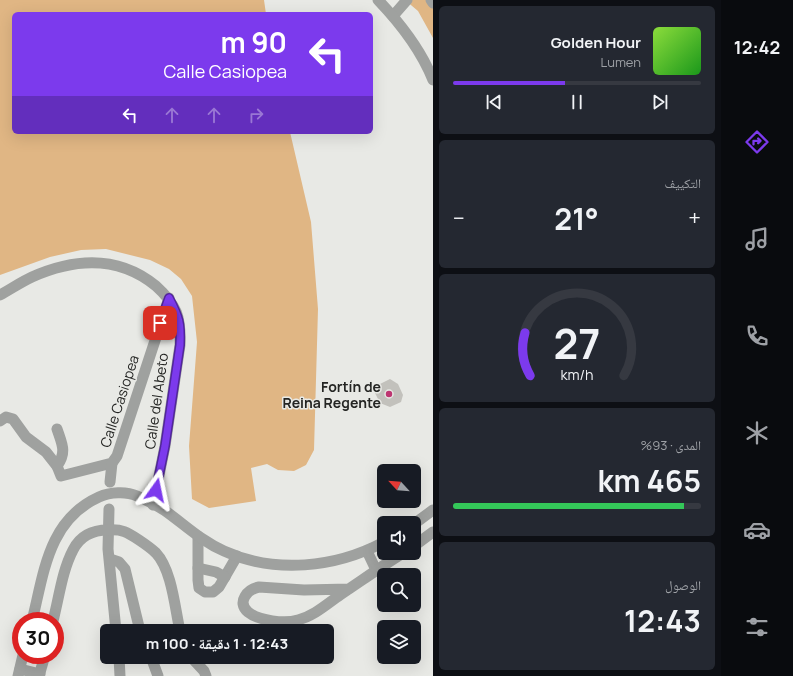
<!DOCTYPE html>
<html lang="ar">
<meta charset="utf-8">
<style>
:root{--surface:#171b24;--page:#242831;--text:#f1f3f6;--muted:#9ea1a6;--line:#363941;--accent:#7c3aed}
body{margin:0;font-family:Manrope,"Noto Naskh Arabic",sans-serif;background:var(--page);color:var(--text);direction:rtl;height:100vh;display:flex;flex-direction:column;font-size:15px;white-space:nowrap}
*{box-sizing:border-box;margin:0}
p{font-size:13px;color:var(--muted)}
.icon{flex:none;width:22px;height:22px;fill:none;stroke:currentColor;stroke-width:2;stroke-linecap:round;stroke-linejoin:round}
.map{position:relative;flex:1;overflow:hidden;direction:ltr}
.sheet{display:flex;flex-direction:column;gap:6px;padding:6px;background:#0d0f14;width:288px}
.sheet>*{flex:none}
.hud{position:absolute;left:12px;top:12px;width:361px;height:122px;border-radius:6px;box-shadow:0 4px 16px #0002;direction:rtl;background:#7c3aed;color:#fff;overflow:hidden}
.needle{width:26px;rotate:296deg}
.fabs{position:absolute;left:377px;top:464px;display:grid;gap:8px}
.fabs a{display:grid;place-items:center;width:44px;height:44px;border-radius:6px;background:var(--surface);box-shadow:0 4px 16px #0002;font-size:20px}
.speed{position:absolute;left:12px;top:612px;display:flex;gap:8px;font-size:20px;font-weight:700;text-align:center}
.speed>*{display:grid;place-content:center;width:52px;height:52px;border-radius:50%;background:var(--surface);box-shadow:0 4px 16px #0002;line-height:1}
.speed .limit{border:6px solid #d22;background:#fff;color:#111}
.pin{position:absolute;display:grid;place-items:center;width:34px;height:34px;color:#fff;margin:-17px;border-radius:8px;box-shadow:0 2px 6px #0006}
.me{position:absolute;width:44px;margin:-22px;rotate:12deg;stroke-linejoin:round;filter:drop-shadow(0 0 3px #0008)}
.turn{display:flex;align-items:center;gap:14px;height:84px;padding:0 20px;font-size:18px}
.turn .icon{width:52px;height:52px;stroke-width:2.5}
.turn b{display:block;font-size:28px;line-height:34px}
.lanes{display:flex;align-items:center;height:38px;padding:0 20px;background:#0003;justify-content:center;gap:20px;direction:ltr}
.lanes .off{opacity:.35}
.big{font-size:30px;font-weight:700;line-height:1.1}
.sheet .tile{flex:1;display:flex;flex-direction:column;justify-content:center;gap:6px;min-width:0;padding:0 14px;border-radius:6px;background:var(--page)}
.sheet .dial{align-items:center;gap:0}
.dial svg{height:104px;overflow:visible;fill:none;stroke:var(--line);stroke-width:7;stroke-linecap:round;text-anchor:middle}
.dial text{fill:var(--text);stroke:none}
.song{display:flex;align-items:center;gap:12px}
.cover{width:48px;height:48px;border-radius:6px;background:linear-gradient(135deg,hsl(90 70% 55%),hsl(120 70% 35%))}
.played{height:4px;border-radius:2px;background:linear-gradient(90deg,var(--accent) 45%,var(--line) 45%)}
.keys{display:flex;justify-content:space-around;direction:ltr}
.heat{display:flex;justify-content:space-between;align-items:center;font-size:22px;direction:ltr}
.charge{height:6px;border-radius:3px;background:linear-gradient(90deg,#34c759 93%,var(--line) 0)}
.trip{position:absolute;left:100px;top:624px;width:234px;height:40px;border-radius:6px;background:var(--surface);box-shadow:0 4px 16px #0002;font-weight:700;line-height:40px;text-align:center;direction:rtl}
main{display:flex;flex:1;min-height:0}
.dock{display:flex;flex-direction:column;width:72px;justify-content:space-around;align-items:center;background:#090b0e;color:var(--muted)}
.dock .icon{width:28px;height:28px}
.dock .on{color:var(--accent)}
.dock b{font-size:18px;color:var(--text)}
.map>svg:first-child{display:block}
.green{fill:#e0b684}
.building{fill:#c2c1bc}
.lines{fill:none;stroke-linecap:round;stroke-linejoin:round}
.minor{stroke:#9fa19f;stroke-width:11}
.tertiary{stroke:#9fa19f;stroke-width:11}
.route-casing{stroke:#51269a;stroke-width:10}
.route{stroke:#7c3aed;stroke-width:7}
.poi-dot{fill:#bd3571;stroke:#e8e9e5;stroke-width:1.5}
.labels{text-anchor:middle;dominant-baseline:central;stroke-width:3;stroke-linejoin:round;paint-order:stroke}
.poi-label{font-size:14px;font-weight:bold;fill:#242523;stroke:#e8e9e5;text-anchor:end}
.street-label{font-size:14px;fill:#242523;stroke:#e8e9e5}
</style>
<main>
<nav class="dock">
<b>12:42</b>
<svg class="icon on" aria-label="directions" viewBox="0 0 24 24"><path d="M12 3l9 9-9 9-9-9zM9 14v-3h6M13 9l2 2-2 2"/></svg>
<svg class="icon" aria-label="music" viewBox="0 0 24 24"><path d="M9 18V5l10-2v13"/><circle cx="6" cy="18" r="3"/><circle cx="16" cy="16" r="3"/></svg>
<svg class="icon" aria-label="phone" viewBox="0 0 24 24"><path d="M5 4h4l2 5-3 2q2 4 5 5l2-3 5 2v4C11 20 4 13 5 4z"/></svg>
<svg class="icon" aria-label="climate" viewBox="0 0 24 24"><path d="M12 3v18M4 7l16 10M4 17L20 7"/></svg>
<svg class="icon" aria-label="car" viewBox="0 0 24 24"><path d="M5 17H2v-5l4-1 3-4h7l3 4 3 1v5h-3M9 17h6M6 11h13"/><circle cx="7" cy="17" r="2"/><circle cx="17" cy="17" r="2"/></svg>
<svg class="icon" aria-label="filters" viewBox="0 0 24 24"><path d="M4 7h16M4 17h16"/><circle cx="9" cy="7" r="2"/><circle cx="15" cy="17" r="2"/></svg>
</nav>
<section class="sheet">
<div class="tile">
<div class="song"><i class="cover"></i><div><b>Golden Hour</b><p>Lumen</p></div></div>
<div class="played"></div>
<div class="keys"><svg class="icon" aria-label="previous" viewBox="0 0 24 24"><path d="M18 5L8 12l10 7zM5 5v14"/></svg><svg class="icon" aria-label="pause" viewBox="0 0 24 24"><path d="M8 5v14M16 5v14"/></svg><svg class="icon" aria-label="next" viewBox="0 0 24 24"><path d="M6 5l10 7-10 7zM19 5v14"/></svg></div>
</div>
<div class="tile"><p>التكييف</p>
<div class="heat"><a>−</a><b class="big">21°</b><a>+</a></div>
</div>
<div class="tile dial"><svg viewBox="0 0 100 80">
<path d="M14 69A42 42 0 1 1 86 69"/>
<path d="M14 69A42 42 0 0 1 10 36" stroke="#7c3aed"/>
<text x="50" y="56" font-size="32" font-weight="700">27</text>
<text x="50" y="72" font-size="11">km/h</text>
</svg></div>
<div class="tile"><p>المدى · 93%</p><b class="big">465 km</b><div class="charge"></div></div>
<div class="tile"><p>الوصول</p><b class="big">12:43</b></div>
</section>
<div class="map">
<svg width="433" height="676" viewBox="0 0 433 676">
<rect width="100%" height="100%" fill="#e8e9e5"/>
<!-- green -->
<g class="green">
<path d="M0 0H264L266 14H14V132H290L311 222 318 309 314 450 306 465 294 471 278 470 267 464 251 468 256 501 209 508 192 499 189 446 197 342 192 296 181 279 169 269 150 260 106 249 81 250 50 257 0 275Z"/>
<path d="M405 0H433V38L418 11Z"/>
</g>
<!-- building -->
<path class="building" d="M390 379 398 384 403 395 401 402 390 407 380 403 375 393 380 384Z"/>
<g class="lines">
<!-- minor -->
<g class="minor">
<path d="M431 0 433 3"/>
<path d="M393 16 407 0"/>
<path d="M0 295C11 289 21 282 32 277 75 258 118 255 156 286 177 305 181 317 180 345L165 446 153 505"/>
<path d="M0 421 6 417 13 419 26 437 46 452 57 466 61 476 112 463 117 456 169 298"/>
<path d="M57 429C62 444 67 452 57 466"/>
<path d="M110 482 112 463"/>
<path d="M109 509 108 549 116 631"/>
<path d="M198 536V580L199 588 205 592H213L219 587 237 556"/>
<path d="M414 546 433 532"/>
<path d="M367 551 376 570"/>
<path d="M110 559 119 562 125 569 140 631"/>
<path d="M198 568 216 572 225 577"/>
<path d="M349 589 304 590 259 587C248 589 236 602 248 612 259 621 285 624 298 620 314 616 327 604 340 595 361 581 382 566 403 553"/>
<path d="M53 621C59 598 62 571 73 550 80 536 93 530 108 530 122 529 127 532 139 540 145 544 151 548 156 553 172 570 175 609 180 631"/>
<path d="M119 657 120 676"/>
<path d="M151 657 158 676"/>
<path d="M191 657 204 671 206 676"/>
<path d="M20 669 40 674"/>
<path d="M39 676 45 655"/>
</g>
<!-- tertiary -->
<g class="tertiary">
<path d="M378 0C400 23 421 50 433 80"/>
<path d="M414 524 433 510"/>
<path d="M32 621C44 573 48 520 99 497 110 492 126 491 137 496 146 500 156 505 164 510 184 524 201 541 224 551 275 574 335 568 384 542"/>
<path d="M18 676 23 655"/>
</g>
</g>
<g class="lines">
<defs>
<path id="route" d="M156 490 165 446 180 345C181 323 179 317 169 298L160 323"/>
</defs>
<!-- route casing -->
<use href="#route" class="route-casing"/>
<!-- route -->
<use href="#route" class="route"/>
</g>
<!-- markers -->
<circle class="poi-dot" cx="389" cy="394" r="4"/>
<g class="labels">
<!-- poi labels -->
<g class="poi-label">
<text x="381" y="386">Fortín de<tspan x="381" dy="16">Reina Regente</tspan></text>
</g>
<!-- street labels -->
<g class="street-label">
<text transform="translate(119 401) rotate(-72)">Calle Casiopea</text>
<text transform="translate(156 401) rotate(-82)">Calle del Abeto</text>
</g>
</g>
</svg>
<div class="fabs">
<a><svg class="needle" viewBox="-14 -14 28 28"><path d="M0-13l5 13h-10z" fill="#e53935"/><path d="M0 13l5-13h-10z" fill="#9ea1a6"/></svg></a>
<a><svg class="icon" aria-label="sound" viewBox="0 0 24 24"><path d="M4 9h4l5-4v14l-5-4H4zM17 9q2 3 0 6"/></svg></a>
<a><svg class="icon" aria-label="search" viewBox="0 0 24 24"><circle cx="10" cy="10" r="6"/><path d="M15 15l6 6"/></svg></a>
<a><svg class="icon" aria-label="layers" viewBox="0 0 24 24"><path d="M12 4l9 5-9 5-9-5zM3 14l9 5 9-5"/></svg></a>
</div>
<div class="speed"><div class="limit">30</div></div>
<div class="pin" style="left:160px;top:323px;background:#d93025"><svg class="icon" aria-label="arrive" viewBox="0 0 24 24"><path d="M6 21V4h12l-3 4 3 4H6"/></svg></div>
<svg class="me" style="left:156px;top:490px" viewBox="-20 -20 40 40"><path d="M0-17L14 15 0 8-14 15z" fill="#7c3aed" stroke="#fff" stroke-width="4"/></svg>
<div class="trip">12:43 · 1 دقيقة · 100 m</div>
<div class="hud">
<div class="turn"><svg class="icon" aria-label="left" viewBox="0 0 24 24"><path d="M17 20v-9H6M10 6l-5 5 5 5"/></svg><div><b>90 m</b>Calle Casiopea</div></div>
<div class="lanes"><svg class="icon" aria-label="left" viewBox="0 0 24 24"><path d="M17 20v-9H6M10 6l-5 5 5 5"/></svg><svg class="icon off" aria-label="ahead" viewBox="0 0 24 24"><path d="M12 20V5M6 11l6-6 6 6"/></svg><svg class="icon off" aria-label="ahead" viewBox="0 0 24 24"><path d="M12 20V5M6 11l6-6 6 6"/></svg><svg class="icon off" aria-label="right" viewBox="0 0 24 24"><path d="M7 20v-9h11M14 6l5 5-5 5"/></svg></div>
</div>
</div>
</main>
